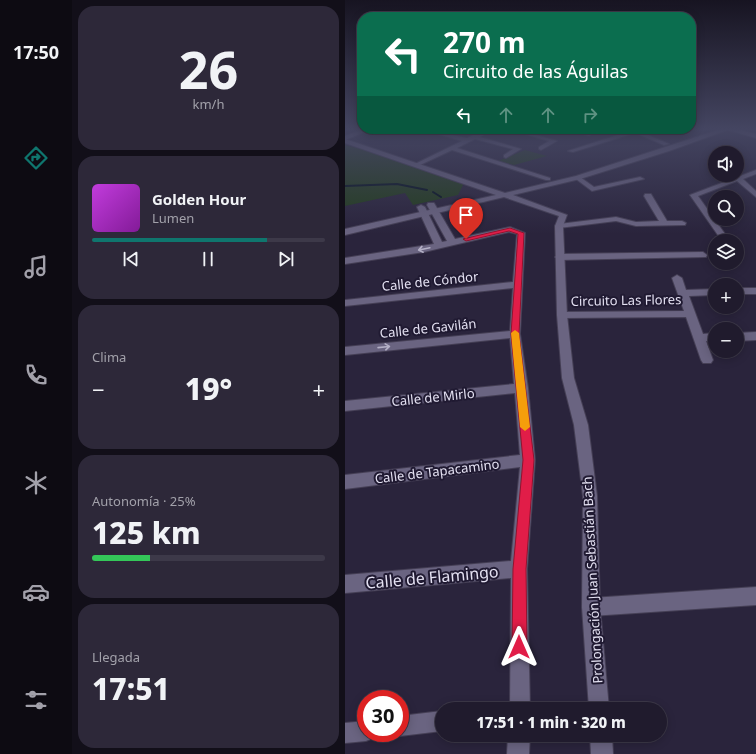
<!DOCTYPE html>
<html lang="es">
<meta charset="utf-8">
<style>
:root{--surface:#201b2d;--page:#2d2839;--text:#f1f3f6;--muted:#a2a1aa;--line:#3d3949;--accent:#0f766e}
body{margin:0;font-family:"Noto Sans",sans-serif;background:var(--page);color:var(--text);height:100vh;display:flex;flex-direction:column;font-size:15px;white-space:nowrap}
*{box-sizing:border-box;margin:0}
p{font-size:13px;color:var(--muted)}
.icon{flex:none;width:22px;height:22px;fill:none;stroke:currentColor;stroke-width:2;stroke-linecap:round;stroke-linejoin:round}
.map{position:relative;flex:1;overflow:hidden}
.side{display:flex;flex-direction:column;gap:6px;padding:6px;background:#120f19;width:273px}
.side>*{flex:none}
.hud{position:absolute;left:12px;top:12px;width:339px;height:122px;border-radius:16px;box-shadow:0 2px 10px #0003,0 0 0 1px var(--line);background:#0b6e4f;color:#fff;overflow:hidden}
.fabs{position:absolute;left:363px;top:146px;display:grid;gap:8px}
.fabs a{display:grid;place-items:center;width:36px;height:36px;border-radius:50%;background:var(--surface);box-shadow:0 2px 10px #0003,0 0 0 1px var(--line);font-size:20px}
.speed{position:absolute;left:12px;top:690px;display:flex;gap:8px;font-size:20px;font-weight:700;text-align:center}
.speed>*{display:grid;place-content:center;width:52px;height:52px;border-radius:50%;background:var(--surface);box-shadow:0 2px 10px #0003,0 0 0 1px var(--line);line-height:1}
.speed .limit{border:6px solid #d22;background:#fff;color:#111}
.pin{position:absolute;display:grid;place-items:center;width:34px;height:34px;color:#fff;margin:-41px -17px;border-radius:50% 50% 50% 0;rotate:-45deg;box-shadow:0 0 4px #0007}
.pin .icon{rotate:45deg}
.me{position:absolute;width:44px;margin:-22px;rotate:0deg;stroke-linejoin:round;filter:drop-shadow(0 0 3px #0008)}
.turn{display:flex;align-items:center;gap:14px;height:84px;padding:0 20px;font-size:18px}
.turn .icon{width:52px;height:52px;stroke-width:2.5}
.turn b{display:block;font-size:28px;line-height:34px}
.lanes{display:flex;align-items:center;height:38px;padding:0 20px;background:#0003;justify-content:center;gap:20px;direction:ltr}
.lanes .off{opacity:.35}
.big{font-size:30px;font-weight:800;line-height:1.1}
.side .widget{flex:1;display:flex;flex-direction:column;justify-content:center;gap:6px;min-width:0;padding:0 14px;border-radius:16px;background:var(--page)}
.side .dial{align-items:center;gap:0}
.dial b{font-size:52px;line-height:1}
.song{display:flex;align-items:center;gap:12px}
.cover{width:48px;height:48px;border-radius:6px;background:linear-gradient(135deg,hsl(290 70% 55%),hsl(290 70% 35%))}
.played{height:4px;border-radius:2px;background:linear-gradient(90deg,var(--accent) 75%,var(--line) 75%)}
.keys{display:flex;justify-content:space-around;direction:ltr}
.heat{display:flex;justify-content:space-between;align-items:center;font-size:22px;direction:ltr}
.charge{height:6px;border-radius:3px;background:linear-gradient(90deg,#34c759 25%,var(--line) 0)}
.trip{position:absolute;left:90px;top:702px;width:232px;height:40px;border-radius:20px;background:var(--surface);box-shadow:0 2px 10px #0003,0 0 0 1px var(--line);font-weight:800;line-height:40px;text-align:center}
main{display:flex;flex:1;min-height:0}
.dock{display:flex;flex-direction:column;width:72px;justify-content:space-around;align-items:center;background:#0d0b12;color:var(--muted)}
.dock .icon{width:28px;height:28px}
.dock .active{color:var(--accent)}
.dock b{font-size:18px;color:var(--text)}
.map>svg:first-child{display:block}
.green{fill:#223c1c}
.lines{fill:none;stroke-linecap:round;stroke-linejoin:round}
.stream{stroke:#02101d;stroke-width:2}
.street-casing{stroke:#453f55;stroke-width:2}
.secondary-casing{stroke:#453f55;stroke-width:2}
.street{fill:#6a6481;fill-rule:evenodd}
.secondary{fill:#6a6481;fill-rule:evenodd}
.oneway{stroke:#b3afc5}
.route{fill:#e11d48;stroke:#92132f}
.slow{fill:#f59e0b}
.labels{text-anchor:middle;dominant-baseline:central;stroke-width:4;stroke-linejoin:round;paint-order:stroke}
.street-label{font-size:13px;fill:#e4e1f2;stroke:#201a32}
.near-street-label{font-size:16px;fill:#e4e1f2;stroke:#201a32}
</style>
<main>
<nav class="dock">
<b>17:50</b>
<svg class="icon active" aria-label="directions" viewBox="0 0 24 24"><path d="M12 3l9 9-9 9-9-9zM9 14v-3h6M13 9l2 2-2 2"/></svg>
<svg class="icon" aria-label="music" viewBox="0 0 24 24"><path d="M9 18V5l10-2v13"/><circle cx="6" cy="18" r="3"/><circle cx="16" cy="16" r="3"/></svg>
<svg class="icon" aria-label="phone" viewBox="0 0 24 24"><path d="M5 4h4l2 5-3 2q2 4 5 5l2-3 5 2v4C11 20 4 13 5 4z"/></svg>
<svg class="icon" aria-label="climate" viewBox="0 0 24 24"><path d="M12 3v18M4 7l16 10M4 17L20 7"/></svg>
<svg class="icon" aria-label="car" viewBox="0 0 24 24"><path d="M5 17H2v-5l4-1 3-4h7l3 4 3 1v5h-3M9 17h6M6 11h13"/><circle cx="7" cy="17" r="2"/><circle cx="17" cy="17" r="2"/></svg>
<svg class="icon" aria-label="filters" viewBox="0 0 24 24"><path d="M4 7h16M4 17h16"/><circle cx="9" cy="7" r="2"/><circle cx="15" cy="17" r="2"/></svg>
</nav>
<section class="side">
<div class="widget dial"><b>26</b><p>km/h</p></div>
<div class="widget">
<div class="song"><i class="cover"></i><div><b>Golden Hour</b><p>Lumen</p></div></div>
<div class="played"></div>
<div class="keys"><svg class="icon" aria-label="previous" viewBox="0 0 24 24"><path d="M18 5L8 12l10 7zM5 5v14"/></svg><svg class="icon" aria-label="pause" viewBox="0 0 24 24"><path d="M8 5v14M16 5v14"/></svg><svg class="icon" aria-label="next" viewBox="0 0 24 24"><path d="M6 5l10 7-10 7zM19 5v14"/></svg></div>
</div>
<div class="widget"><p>Clima</p>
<div class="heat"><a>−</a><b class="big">19°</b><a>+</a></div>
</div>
<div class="widget"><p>Autonomía · 25%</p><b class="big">125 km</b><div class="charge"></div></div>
<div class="widget"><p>Llegada</p><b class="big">17:51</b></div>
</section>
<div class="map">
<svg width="411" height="754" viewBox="0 0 411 754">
<rect width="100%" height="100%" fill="#2a243c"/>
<!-- green -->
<g class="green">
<path d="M0 145 32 153 120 181 113 195 68 205 60 193 0 206Z"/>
<path d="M180 150 202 156 169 165 153 161Z"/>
</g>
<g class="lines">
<!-- stream -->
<g class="stream">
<path d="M0 186 52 184 82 190"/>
<path d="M88 192 96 197"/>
</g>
<defs>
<g id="street">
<path d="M376 128H387L411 134V138Z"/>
<path d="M19 129H27L0 140V136Z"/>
<path d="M141 129H149L135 137 176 149 161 158 159 157V155L168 149 130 139 112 148 205 178V180H201L107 150 75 165 70 164 117 141 92 134V132L122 138Z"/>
<path d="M161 129H171L212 141 196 150 194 149V147L204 141Z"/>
<path d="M222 129H232L247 134 244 136Z"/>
<path d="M285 129H301L296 132 324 144 319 145 290 133 228 152 223 151 285 131Z"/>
<path d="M411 170V174L398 179 411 191V197L392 181 353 196 385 241H377L345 195Z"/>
<path d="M231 177H235L249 187 295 177 299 179 247 191 231 179Z"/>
<path d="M300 194H306L322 221H337L341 223 340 225 291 226 271 221 214 228 210 226 214 224 271 217 291 222 314 221 299 196Z"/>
<path d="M83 203H89L110 239 165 227 180 233 175 334 183 388 190 460 182 569 185 709H165L166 578 0 593V575L166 561 175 467 0 489V475L175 455 170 393 0 411V401L169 384 165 338 0 355V347L165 331 168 288 0 306V300L168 282 172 234 164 232 79 252 0 264V258L89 244 72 207 76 205 80 207 97 242 102 241 82 205Z"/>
<path d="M358 252 362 255 361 257 214 260 210 257 214 254Z"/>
<path d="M332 275 337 278 341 290 370 289V295L344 296 358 334 370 333V341H361L368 360 366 363H358L356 360 341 317 217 318 212 315 217 312 339 311 327 278Z"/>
<rect x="392" y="288" width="19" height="6"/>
<path d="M411 332V340L392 341V333Z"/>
<path d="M411 587V605L246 616 240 613 237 607 240 601 246 598Z"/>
<path d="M97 711V731L55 736 48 733H55V716Z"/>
<path d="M21 721V733H31L28 738 21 741 0 743V723Z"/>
<path d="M163 735H185L184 754H162Z"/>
</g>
<g id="secondary">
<path d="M379 128H388L324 151 235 179 168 195 222 215 218 226 222 315 229 378 243 425 252 496 255 607 264 709H244L237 607 238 496 229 425 217 378 212 315 210 226 214 216 159 197 0 235V229L151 195 0 143V139L160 193 231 176Z"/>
<path d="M245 735H267L268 754H246Z"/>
</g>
</defs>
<!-- street casing -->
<use href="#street" class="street-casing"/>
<!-- secondary casing -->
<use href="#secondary" class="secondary-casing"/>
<!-- street -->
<use href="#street" class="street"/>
<!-- secondary -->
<use href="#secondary" class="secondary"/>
</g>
<!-- one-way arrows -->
<defs><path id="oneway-shaft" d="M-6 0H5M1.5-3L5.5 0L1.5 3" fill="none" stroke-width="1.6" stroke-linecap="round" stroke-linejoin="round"/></defs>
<g class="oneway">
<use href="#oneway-shaft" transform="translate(79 249) rotate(168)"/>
<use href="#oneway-shaft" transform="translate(39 347) rotate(-6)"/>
</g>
<!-- sky -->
<linearGradient id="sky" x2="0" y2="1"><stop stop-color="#171421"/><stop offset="0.55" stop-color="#444561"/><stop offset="1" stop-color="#444561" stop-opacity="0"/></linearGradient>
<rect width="411" height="234" fill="url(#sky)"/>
<!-- route -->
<path class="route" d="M165 228 179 233 174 334 189 460 181 569 182 647 180 652 174 654 169 652 167 647 168 569 178 460 166 334 173 234 164 231 121 241 118 239Z"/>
<!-- slow -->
<path class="slow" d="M170 330 174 333 185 427 180 431 175 427 166 333Z"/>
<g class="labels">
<!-- street labels -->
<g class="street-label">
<text transform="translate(85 281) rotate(-6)">Calle de Cóndor</text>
<text transform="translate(281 300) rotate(-1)">Circuito Las Flores</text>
<text transform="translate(83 328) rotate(-6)">Calle de Gavilán</text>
<text transform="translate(88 397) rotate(-6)">Calle de Mirlo</text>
<text transform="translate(92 471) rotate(-7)">Calle de Tapacamino</text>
<text transform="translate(247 580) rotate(-93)">Prolongación Juan Sebastián Bach</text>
</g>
<!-- near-street labels -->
<g class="near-street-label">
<text transform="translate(87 577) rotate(-5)">Calle de Flamingo</text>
</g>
</g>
</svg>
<div class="fabs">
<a><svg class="icon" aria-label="sound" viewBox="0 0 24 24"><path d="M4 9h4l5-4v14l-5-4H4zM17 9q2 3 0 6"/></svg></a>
<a><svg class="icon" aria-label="search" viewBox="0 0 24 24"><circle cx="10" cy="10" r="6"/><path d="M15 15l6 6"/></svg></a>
<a><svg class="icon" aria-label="layers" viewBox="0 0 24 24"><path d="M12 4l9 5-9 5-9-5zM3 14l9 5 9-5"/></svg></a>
<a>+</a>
<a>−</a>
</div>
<div class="speed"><div class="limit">30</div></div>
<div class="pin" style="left:121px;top:239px;background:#d93025"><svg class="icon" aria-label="arrive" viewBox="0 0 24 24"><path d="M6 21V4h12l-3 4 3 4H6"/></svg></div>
<svg class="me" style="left:174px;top:647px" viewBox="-20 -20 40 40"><path d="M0-17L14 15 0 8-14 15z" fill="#e11d48" stroke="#fff" stroke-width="4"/></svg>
<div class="trip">17:51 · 1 min · 320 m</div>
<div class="hud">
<div class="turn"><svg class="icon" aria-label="left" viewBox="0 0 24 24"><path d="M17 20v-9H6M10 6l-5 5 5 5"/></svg><div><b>270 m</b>Circuito de las Águilas</div></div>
<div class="lanes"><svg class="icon" aria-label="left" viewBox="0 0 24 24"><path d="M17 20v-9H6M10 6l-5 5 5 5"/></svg><svg class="icon off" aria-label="ahead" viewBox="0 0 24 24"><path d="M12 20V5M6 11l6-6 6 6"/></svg><svg class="icon off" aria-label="ahead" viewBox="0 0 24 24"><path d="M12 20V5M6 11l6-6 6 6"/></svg><svg class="icon off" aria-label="right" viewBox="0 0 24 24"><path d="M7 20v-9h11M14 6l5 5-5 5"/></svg></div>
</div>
</div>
</main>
